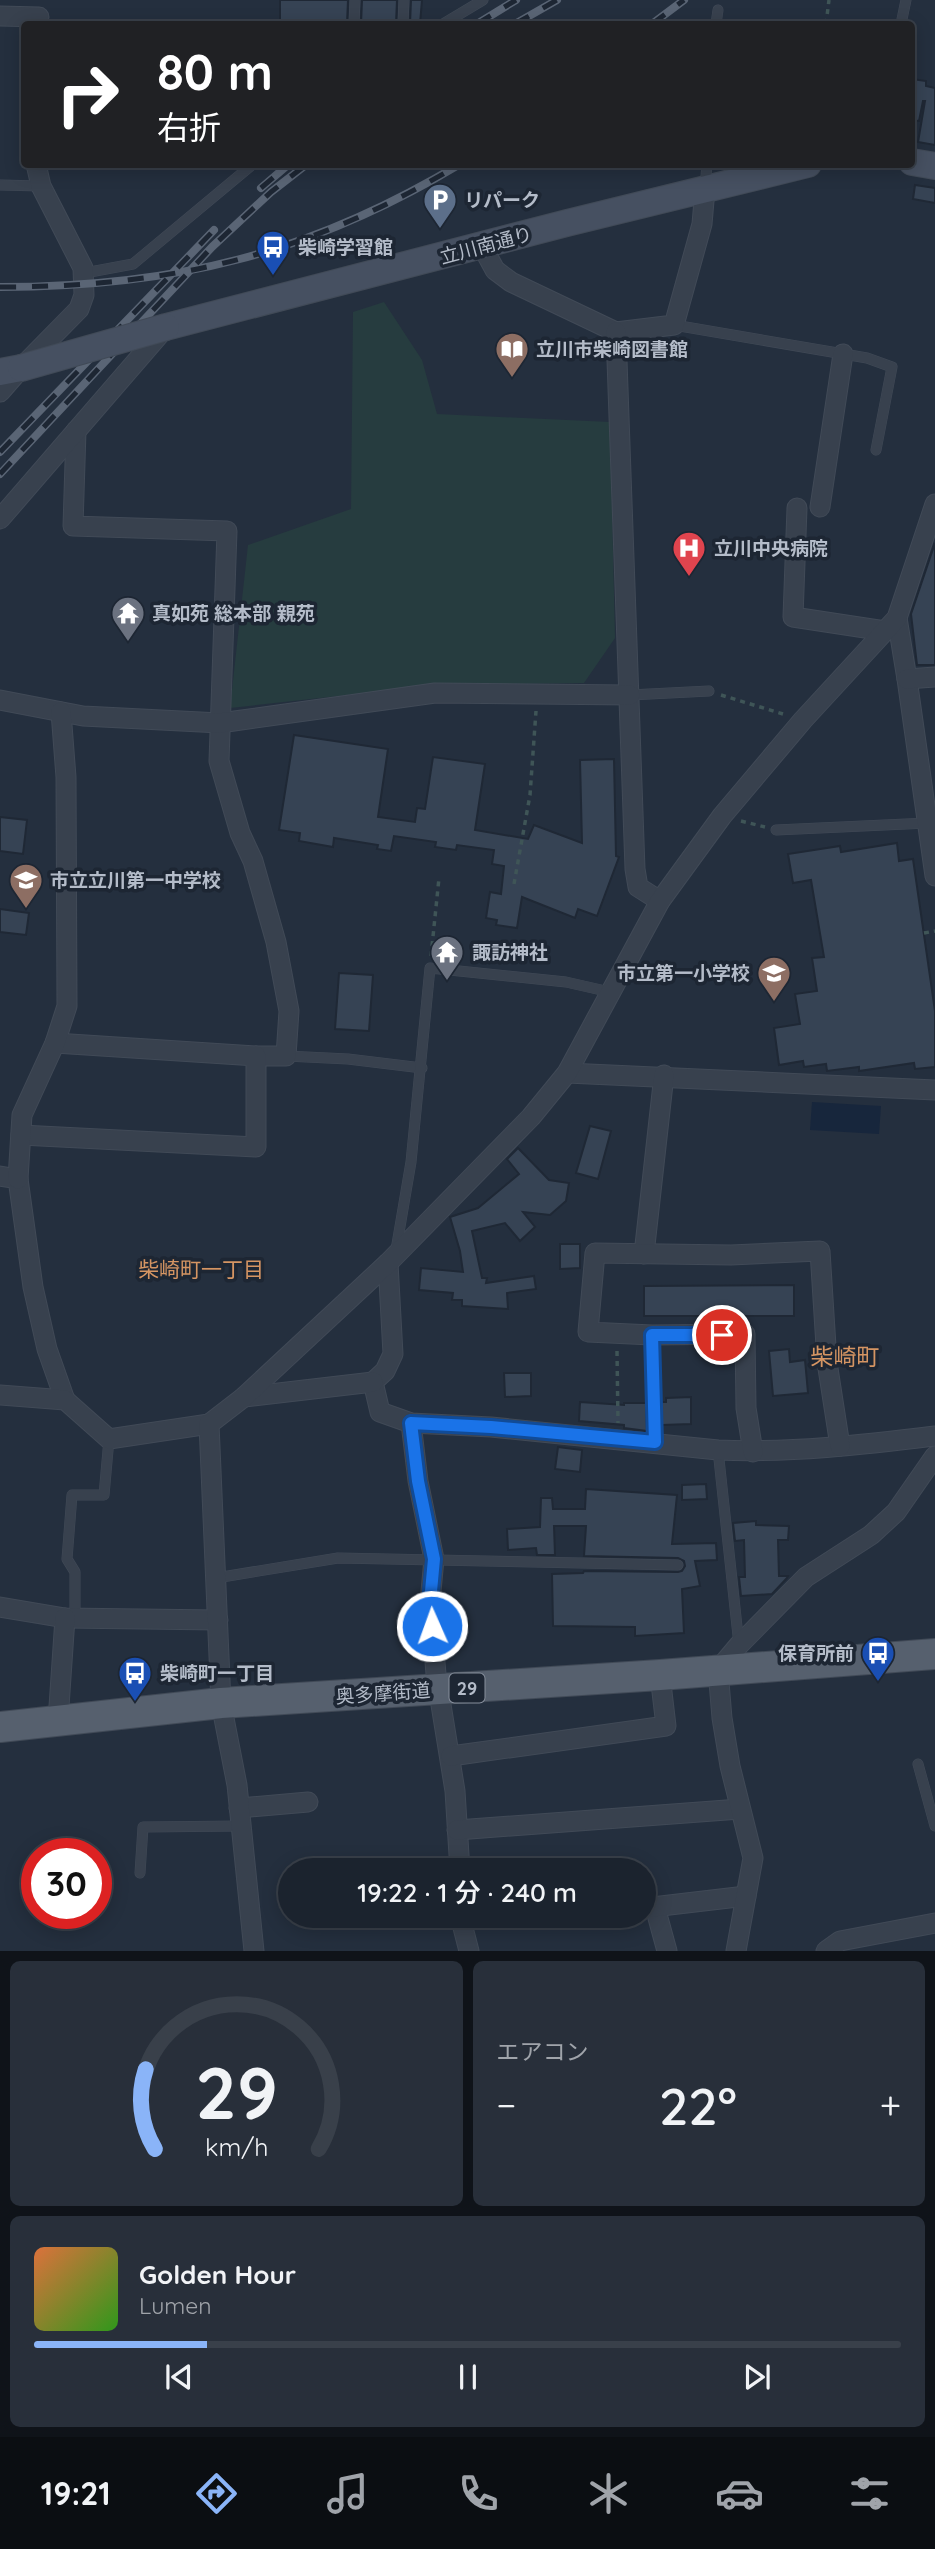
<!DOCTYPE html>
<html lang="ja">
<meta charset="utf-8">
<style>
:root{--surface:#1b232e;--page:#282f3a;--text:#f1f3f6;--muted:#a0a4aa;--line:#39404a;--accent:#8ab4f8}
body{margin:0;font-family:Quicksand,"Noto Sans JP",sans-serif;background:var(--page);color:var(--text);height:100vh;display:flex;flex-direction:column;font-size:26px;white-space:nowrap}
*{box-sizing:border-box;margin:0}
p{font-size:23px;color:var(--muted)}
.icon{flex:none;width:38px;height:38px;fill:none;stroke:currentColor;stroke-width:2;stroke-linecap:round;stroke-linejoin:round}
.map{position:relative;height:1951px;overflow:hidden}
.drawer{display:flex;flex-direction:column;gap:10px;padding:10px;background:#0f1319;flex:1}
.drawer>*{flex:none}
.banner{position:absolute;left:21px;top:21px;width:894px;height:147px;border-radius:7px;box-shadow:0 4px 18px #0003,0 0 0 2px var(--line);background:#202124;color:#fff;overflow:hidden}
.speed{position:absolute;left:21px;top:1838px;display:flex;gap:14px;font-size:35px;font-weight:700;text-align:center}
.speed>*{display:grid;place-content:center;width:91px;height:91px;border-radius:50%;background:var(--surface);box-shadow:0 4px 18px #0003,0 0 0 2px var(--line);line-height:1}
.speed .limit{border:10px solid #d22;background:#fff;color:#111}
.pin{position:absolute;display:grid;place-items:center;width:60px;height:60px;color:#fff;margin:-30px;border:4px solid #fff;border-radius:50%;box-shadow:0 2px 7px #0007}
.me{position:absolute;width:77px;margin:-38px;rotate:358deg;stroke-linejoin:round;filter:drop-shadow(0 0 5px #0008)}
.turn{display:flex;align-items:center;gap:24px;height:147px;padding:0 21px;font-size:32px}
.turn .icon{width:91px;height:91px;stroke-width:2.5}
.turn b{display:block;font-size:49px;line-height:60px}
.big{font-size:52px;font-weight:600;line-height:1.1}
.drawer .tile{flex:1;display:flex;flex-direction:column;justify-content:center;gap:10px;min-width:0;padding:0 24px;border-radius:10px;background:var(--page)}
.drawer .dial{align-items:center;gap:0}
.dial svg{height:182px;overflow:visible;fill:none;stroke:var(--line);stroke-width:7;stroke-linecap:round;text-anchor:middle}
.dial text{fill:var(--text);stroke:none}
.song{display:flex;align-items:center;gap:21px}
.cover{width:84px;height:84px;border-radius:10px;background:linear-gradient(135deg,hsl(20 70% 55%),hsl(110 70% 35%))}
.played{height:7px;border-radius:4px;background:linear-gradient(90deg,var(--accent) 20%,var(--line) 20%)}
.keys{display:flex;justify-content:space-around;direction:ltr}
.heat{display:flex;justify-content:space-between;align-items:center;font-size:38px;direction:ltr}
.drawer .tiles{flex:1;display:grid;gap:10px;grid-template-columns:1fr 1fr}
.tile:last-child{grid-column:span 2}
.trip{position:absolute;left:278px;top:1858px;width:378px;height:70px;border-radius:35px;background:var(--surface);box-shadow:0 4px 18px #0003,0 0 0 2px var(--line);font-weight:600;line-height:70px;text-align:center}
.menu{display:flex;height:112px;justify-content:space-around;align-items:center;background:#0b0e12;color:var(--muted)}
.menu .icon{width:49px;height:49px}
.menu .selected{color:var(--accent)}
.menu b{font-size:32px;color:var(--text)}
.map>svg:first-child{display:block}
.green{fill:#263c3f}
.water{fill:#17263c}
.building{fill:#364354;stroke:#1f2835;stroke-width:2}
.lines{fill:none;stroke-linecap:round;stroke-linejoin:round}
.lane-casing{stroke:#414a57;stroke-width:11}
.street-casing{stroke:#414a57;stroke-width:21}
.secondary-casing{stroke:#414a57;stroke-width:28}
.primary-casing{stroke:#414a57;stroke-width:32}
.path{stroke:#3f5557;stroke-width:3.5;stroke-dasharray:5 5;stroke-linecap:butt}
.lane{stroke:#38414e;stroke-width:10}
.street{stroke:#38414e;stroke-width:19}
.secondary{stroke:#465061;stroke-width:26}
.primary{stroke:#56606e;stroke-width:30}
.rail-casing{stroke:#5a6575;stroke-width:8}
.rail{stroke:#1d2633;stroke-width:5;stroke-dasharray:16;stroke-linecap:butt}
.secondary-bridge-casing{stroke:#414a57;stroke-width:28;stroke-linecap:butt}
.secondary-bridge{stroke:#465061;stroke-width:26}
.route-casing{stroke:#114b97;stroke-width:18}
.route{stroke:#1a73e8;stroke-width:12}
.labels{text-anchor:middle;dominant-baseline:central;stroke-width:7;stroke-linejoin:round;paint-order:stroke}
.shield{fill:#1d2633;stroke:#878f9c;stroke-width:2}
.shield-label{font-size:18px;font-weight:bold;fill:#b4bcc9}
.poi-label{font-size:19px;font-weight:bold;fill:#b4bcc9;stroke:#1d2633;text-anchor:start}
.street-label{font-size:19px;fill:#b4bcc9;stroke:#1d2633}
.neighbourhood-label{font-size:21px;fill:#d59563;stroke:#1d2633}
.quarter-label{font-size:23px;fill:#d59563;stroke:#1d2633}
</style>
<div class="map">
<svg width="935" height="1951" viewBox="0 0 935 1951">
<rect width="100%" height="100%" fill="#242f3e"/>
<!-- green -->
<path class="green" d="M384 302 422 360 437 414 610 422 615 638 584 683 439 685 230 708 248 545 351 509 353 312Z"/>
<!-- water -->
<path class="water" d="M812 1102 881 1106 879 1134 810 1130Z"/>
<!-- building -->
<g class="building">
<path d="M280 0H348L347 24H280Z"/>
<path d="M362 0H397L396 24H361Z"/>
<path d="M411 0H422L420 24H410Z"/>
<path d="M912 79 926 81V86L935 88V145L918 142 925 101H923L919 121 912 120Z"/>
<path d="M915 185 935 188V203L913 199Z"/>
<path d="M935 543V665H917L911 614Z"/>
<path d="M294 735 388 749 378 817 415 822 417 808 425 809 433 757 485 764 475 830 528 839 534 825 582 843 580 760 614 759 616 856 619 857 597 916 578 909 575 918 522 897 517 928 496 925 497 920 486 918 490 892 501 894 504 866 492 864 494 850 457 845 456 850 435 847 436 842 394 836 391 851 377 849 378 845 334 838 333 847 299 841 300 833 279 830Z"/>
<path d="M0 817 27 820 23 854 0 851Z"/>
<path d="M897 843 899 861 913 859 935 1011V1067L915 1069 914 1063 859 1071V1067L827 1071 826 1064 804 1067 803 1061 779 1065 774 1028 800 1024 795 994 817 991 812 958 824 957 811 880 793 883 788 854 840 846 841 852Z"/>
<path d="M0 909 29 913 26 935 0 932Z"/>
<path d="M339 973 373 975 369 1031 335 1029Z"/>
<path d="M590 1126 611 1131 598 1179 576 1173Z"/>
<path d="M518 1148 549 1180 569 1183 566 1201 550 1215 523 1212 535 1227 520 1241 505 1223 472 1231 482 1278H487L486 1283 534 1276 536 1289 507 1293 508 1309 462 1306V1300H452L453 1293 419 1290 421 1268 463 1272 460 1251 450 1217 478 1208 519 1174 507 1159Z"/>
<path d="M560 1244H580V1268L560 1269Z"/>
<path d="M794 1285V1316H644V1286Z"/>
<path d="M789 1349 790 1362 805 1360 808 1393 773 1396 769 1351Z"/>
<path d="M504 1373H531V1396L505 1397Z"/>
<path d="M691 1397V1424L662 1425 661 1402H666V1398Z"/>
<path d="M580 1402 624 1405V1403H646L647 1431 624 1428V1425L579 1421Z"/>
<path d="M558 1447 582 1450 580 1472 555 1469Z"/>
<path d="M706 1484 707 1499 682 1500V1485Z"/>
<path d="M586 1489 677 1495 672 1544 716 1543 717 1560 695 1561 700 1586 682 1589 684 1633 635 1636V1627L553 1626 552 1574 583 1573 584 1571 678 1572 682 1571 685 1566 684 1561 678 1558 584 1556 586 1526H554L555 1555H537L536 1548 508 1550 507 1529 540 1527 541 1498H552L553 1509H585Z"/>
<path d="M756 1521V1525L789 1526 788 1540H778L779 1576H788L787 1578 772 1594 741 1596 739 1577H745L744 1540 735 1541 733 1523Z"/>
</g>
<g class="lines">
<defs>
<g id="lane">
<path d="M354 24 355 0"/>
<path d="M403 24 404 0"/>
<path d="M443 24 483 0"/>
<path d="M716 24 718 10"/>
<path d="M901 24 906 0"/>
<path d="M0 185 41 186"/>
<path d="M705 189 707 164"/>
<path d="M83 268 90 272 133 264 253 164"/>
<path d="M674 325 867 358 892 367 876 450"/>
<path d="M630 695 709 691"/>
<path d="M776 830 928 823"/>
<path d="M286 1056 348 1059 422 1068"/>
<path d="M396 1250 411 1162 430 968 566 982 610 992"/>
<path d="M652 1335 655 1442"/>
<path d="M718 1450 739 1645"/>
<path d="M216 1578 338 1558 678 1565"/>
<path d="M75 1617V1572L67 1559 72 1495H104L109 1439"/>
<path d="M918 1764 935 1826"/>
<path d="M140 1873 143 1827 241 1826"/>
</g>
<g id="street">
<path d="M0 16 39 17"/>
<path d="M482 246 495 270 511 282 616 332 674 325 702 224 705 189"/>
<path d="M616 332 635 869 638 887 660 901"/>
<path d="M0 392 21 368 79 309 84 295 83 268 41 186 36 164"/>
<path d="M76 431 73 526 227 531 219 761 240 833 253 861 276 942 289 1011 286 1056H256"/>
<path d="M820 507 843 354"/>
<path d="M797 508 793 617 885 631"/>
<path d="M0 519 166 327"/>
<path d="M897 618 907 679 935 876"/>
<path d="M907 679 935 677"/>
<path d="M0 700 83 716 220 723 435 693 630 695"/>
<path d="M567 1073 935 1090"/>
<path d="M21 1135 256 1147V1056L55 1043"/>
<path d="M0 1176 18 1179 33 1287 47 1349 65 1400"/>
<path d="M18 1179 22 1115 55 1043 67 1006 66 777 61 712"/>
<path d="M644 1254 664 1075"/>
<path d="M388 1263 393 1354 385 1371 373 1382 380 1412 411 1423 491 1427 718 1450C790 1453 863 1445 935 1436"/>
<path d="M0 1395 65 1400 109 1439 209 1424"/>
<path d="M244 1397 373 1382"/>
<path d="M411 1423 418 1481 434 1559 430 1602 436 1674 455 1791 460 1871"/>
<path d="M753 1452 746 1408 745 1334 652 1335 588 1332 595 1253 731 1255 820 1251 827 1362 840 1446"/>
<path d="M0 1607 65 1618 218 1620"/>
<path d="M58 1721 65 1618"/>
<path d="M451 1756 666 1726 660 1675"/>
<path d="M239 1808 308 1802"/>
<path d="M457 1830 740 1809"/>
<path d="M655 1907 667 1951"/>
<path d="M644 1908 746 1896"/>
<path d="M460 1916 469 1951"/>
<path d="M460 1920 564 1916"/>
<path d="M254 1951 237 1785 221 1703 209 1424 244 1397 388 1263 531 1117 567 1073 660 901 722 816 803 720 897 618 935 504"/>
<path d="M736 1951 753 1858 730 1766 722 1718 718 1670 739 1645 806 1577 871 1535 896 1512 935 1456"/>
<path d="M826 1951 840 1941 935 1923"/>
</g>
<g id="secondary">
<path d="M912 162 935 166"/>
<path d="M166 327 567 223 808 164"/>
<path d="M0 372 21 368"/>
</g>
<path id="primary" d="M0 1727 221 1703 660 1675 935 1654"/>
</defs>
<!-- lane casing -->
<use href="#lane" class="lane-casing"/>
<!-- street casing -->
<use href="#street" class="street-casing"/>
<!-- secondary casing -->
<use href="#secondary" class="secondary-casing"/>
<!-- primary casing -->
<use href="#primary" class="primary-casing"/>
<!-- path -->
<g class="path">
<path d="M826 24 829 0"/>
<path d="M721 695 783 714"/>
<path d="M741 821 765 827"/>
<path d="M514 884 530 795 536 711"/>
<path d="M924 933 935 931"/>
<path d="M431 956 439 878"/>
<path d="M617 1351 618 1423"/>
</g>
<!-- lane -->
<use href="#lane" class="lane"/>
<!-- street -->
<use href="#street" class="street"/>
<!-- secondary -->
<use href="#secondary" class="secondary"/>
<!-- primary -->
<use href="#primary" class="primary"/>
<defs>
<g id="rail">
<path d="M477 24 516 0"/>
<path d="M515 24 557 0"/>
<path d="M652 24 684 0"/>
<path d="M261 188 289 164"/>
<path d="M0 287C174 287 310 254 460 164"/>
<path d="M0 452 214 230"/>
<path d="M0 474 212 247 271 192 307 164"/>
</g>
</defs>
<!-- rail casing -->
<use href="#rail" class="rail-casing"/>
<!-- rail -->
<use href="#rail" class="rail"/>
<defs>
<path id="secondary-bridge" d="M21 368 166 327"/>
</defs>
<!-- secondary-bridge casing -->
<use href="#secondary-bridge" class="secondary-bridge-casing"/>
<!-- secondary-bridge -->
<use href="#secondary-bridge" class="secondary-bridge"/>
</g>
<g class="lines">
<defs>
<path id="route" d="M432 1626 430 1602 434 1559 418 1481 411 1423 491 1427 655 1442 652 1335H722"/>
</defs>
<!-- route casing -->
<use href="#route" class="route-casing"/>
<!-- route -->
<use href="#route" class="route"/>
</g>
<!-- icons -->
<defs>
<symbol id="parking-pin" viewBox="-11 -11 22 30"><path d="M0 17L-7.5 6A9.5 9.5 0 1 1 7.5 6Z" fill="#5c6f8a" stroke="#1d2633"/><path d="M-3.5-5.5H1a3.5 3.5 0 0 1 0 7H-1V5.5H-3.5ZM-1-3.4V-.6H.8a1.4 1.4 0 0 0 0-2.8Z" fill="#fff"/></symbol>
<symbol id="bus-pin" viewBox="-11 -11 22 30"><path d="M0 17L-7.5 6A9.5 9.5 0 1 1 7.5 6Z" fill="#1a4fb4" stroke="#1d2633"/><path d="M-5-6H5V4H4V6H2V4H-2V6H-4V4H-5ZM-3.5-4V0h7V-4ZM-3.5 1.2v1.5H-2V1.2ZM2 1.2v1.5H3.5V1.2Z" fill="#fff"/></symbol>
<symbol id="library-pin" viewBox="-11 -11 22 30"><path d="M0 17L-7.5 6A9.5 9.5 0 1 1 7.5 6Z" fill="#8d6e63" stroke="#1d2633"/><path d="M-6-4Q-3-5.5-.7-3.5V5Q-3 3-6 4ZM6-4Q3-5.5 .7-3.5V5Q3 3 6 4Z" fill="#fff"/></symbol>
<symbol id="hospital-pin" viewBox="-11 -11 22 30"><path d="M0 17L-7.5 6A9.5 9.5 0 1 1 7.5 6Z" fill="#e0444e" stroke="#1d2633"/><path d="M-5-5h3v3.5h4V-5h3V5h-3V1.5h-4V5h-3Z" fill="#fff"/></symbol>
<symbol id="temple-pin" viewBox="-11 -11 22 30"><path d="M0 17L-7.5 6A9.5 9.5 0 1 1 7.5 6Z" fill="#6b7280" stroke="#1d2633"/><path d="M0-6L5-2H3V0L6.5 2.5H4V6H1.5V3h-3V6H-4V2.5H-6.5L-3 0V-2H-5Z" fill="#fff"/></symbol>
<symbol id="school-pin" viewBox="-11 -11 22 30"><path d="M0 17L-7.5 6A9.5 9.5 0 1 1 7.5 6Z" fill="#8d6e63" stroke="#1d2633"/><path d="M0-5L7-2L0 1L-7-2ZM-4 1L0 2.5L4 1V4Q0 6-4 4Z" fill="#fff"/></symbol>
</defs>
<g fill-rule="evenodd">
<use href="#parking-pin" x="421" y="181" width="38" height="52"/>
<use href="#bus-pin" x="254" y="228" width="38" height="52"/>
<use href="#library-pin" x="493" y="330" width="38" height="52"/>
<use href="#hospital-pin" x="670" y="529" width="38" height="52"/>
<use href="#temple-pin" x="109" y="594" width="38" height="52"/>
<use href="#school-pin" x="7" y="861" width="38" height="52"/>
<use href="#temple-pin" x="428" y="933" width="38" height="52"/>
<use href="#school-pin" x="755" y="954" width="38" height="52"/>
<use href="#bus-pin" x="859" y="1634" width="38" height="52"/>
<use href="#bus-pin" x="116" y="1654" width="38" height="52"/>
</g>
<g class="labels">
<!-- shield labels -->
<rect class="shield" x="449.5" y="1673.5" width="35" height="29" rx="5"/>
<g class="shield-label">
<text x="467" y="1688">29</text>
</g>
<!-- poi labels -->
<g class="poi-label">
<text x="464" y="200">リパーク</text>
<text x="298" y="247">柴崎学習館</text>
<text x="536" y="349">立川市柴崎図書館</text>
<text x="714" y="548">立川中央病院</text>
<text x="152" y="613">真如苑 総本部 親苑</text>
<text x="50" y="880">市立立川第一中学校</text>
<text x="472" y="952">諏訪神社</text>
<text x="750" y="973" text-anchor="end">市立第一小学校</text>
<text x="854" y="1653" text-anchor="end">保育所前</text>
<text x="160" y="1673">柴崎町一丁目</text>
</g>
<!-- street labels -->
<g class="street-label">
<text transform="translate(486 245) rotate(-15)">立川南通り</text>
<text transform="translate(383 1693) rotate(-4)">奥多摩街道</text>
</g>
<!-- neighbourhood labels -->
<g class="neighbourhood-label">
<text x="201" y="1269">柴崎町一丁目</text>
</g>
<!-- quarter labels -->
<g class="quarter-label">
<text x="845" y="1356">柴崎町</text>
</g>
</g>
</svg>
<div class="speed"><div class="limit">30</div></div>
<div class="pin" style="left:722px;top:1335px;background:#d93025"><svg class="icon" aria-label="arrive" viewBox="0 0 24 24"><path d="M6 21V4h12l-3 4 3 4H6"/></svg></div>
<svg class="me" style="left:432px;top:1626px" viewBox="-20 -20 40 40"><circle r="17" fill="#1a73e8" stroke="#fff" stroke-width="3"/><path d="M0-11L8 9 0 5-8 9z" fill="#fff"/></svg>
<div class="trip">19:22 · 1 分 · 240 m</div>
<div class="banner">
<div class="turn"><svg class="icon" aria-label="right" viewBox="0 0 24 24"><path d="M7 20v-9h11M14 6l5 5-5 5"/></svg><div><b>80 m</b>右折</div></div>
</div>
</div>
<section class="drawer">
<div class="tiles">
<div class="tile dial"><svg viewBox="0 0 100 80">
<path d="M14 69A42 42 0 1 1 86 69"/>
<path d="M14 69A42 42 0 0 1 10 34" stroke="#8ab4f8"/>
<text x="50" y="56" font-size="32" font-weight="700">29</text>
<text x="50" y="72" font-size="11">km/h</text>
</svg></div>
<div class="tile"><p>エアコン</p>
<div class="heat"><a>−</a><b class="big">22°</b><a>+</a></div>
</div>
<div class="tile">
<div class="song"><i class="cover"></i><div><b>Golden Hour</b><p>Lumen</p></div></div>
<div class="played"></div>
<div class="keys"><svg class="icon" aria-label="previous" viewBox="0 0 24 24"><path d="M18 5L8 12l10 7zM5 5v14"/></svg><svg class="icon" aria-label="pause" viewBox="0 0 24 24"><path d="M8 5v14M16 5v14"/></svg><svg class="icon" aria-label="next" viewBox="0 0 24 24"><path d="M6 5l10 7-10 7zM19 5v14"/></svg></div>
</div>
</div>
</section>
<nav class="menu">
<b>19:21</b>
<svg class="icon selected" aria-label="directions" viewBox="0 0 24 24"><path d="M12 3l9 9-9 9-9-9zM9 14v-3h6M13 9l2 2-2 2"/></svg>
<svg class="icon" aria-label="music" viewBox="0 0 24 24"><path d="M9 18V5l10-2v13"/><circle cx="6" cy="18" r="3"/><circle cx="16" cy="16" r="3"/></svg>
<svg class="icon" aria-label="phone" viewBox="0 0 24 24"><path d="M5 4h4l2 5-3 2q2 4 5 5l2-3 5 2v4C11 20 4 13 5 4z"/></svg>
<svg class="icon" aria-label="climate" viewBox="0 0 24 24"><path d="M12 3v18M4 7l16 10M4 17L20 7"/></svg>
<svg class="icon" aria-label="car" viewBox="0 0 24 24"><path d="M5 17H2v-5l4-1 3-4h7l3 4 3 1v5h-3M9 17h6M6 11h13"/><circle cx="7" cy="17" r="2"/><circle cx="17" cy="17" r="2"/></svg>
<svg class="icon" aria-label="filters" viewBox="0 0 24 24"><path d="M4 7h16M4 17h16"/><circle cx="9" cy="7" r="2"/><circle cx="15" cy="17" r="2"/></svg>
</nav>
